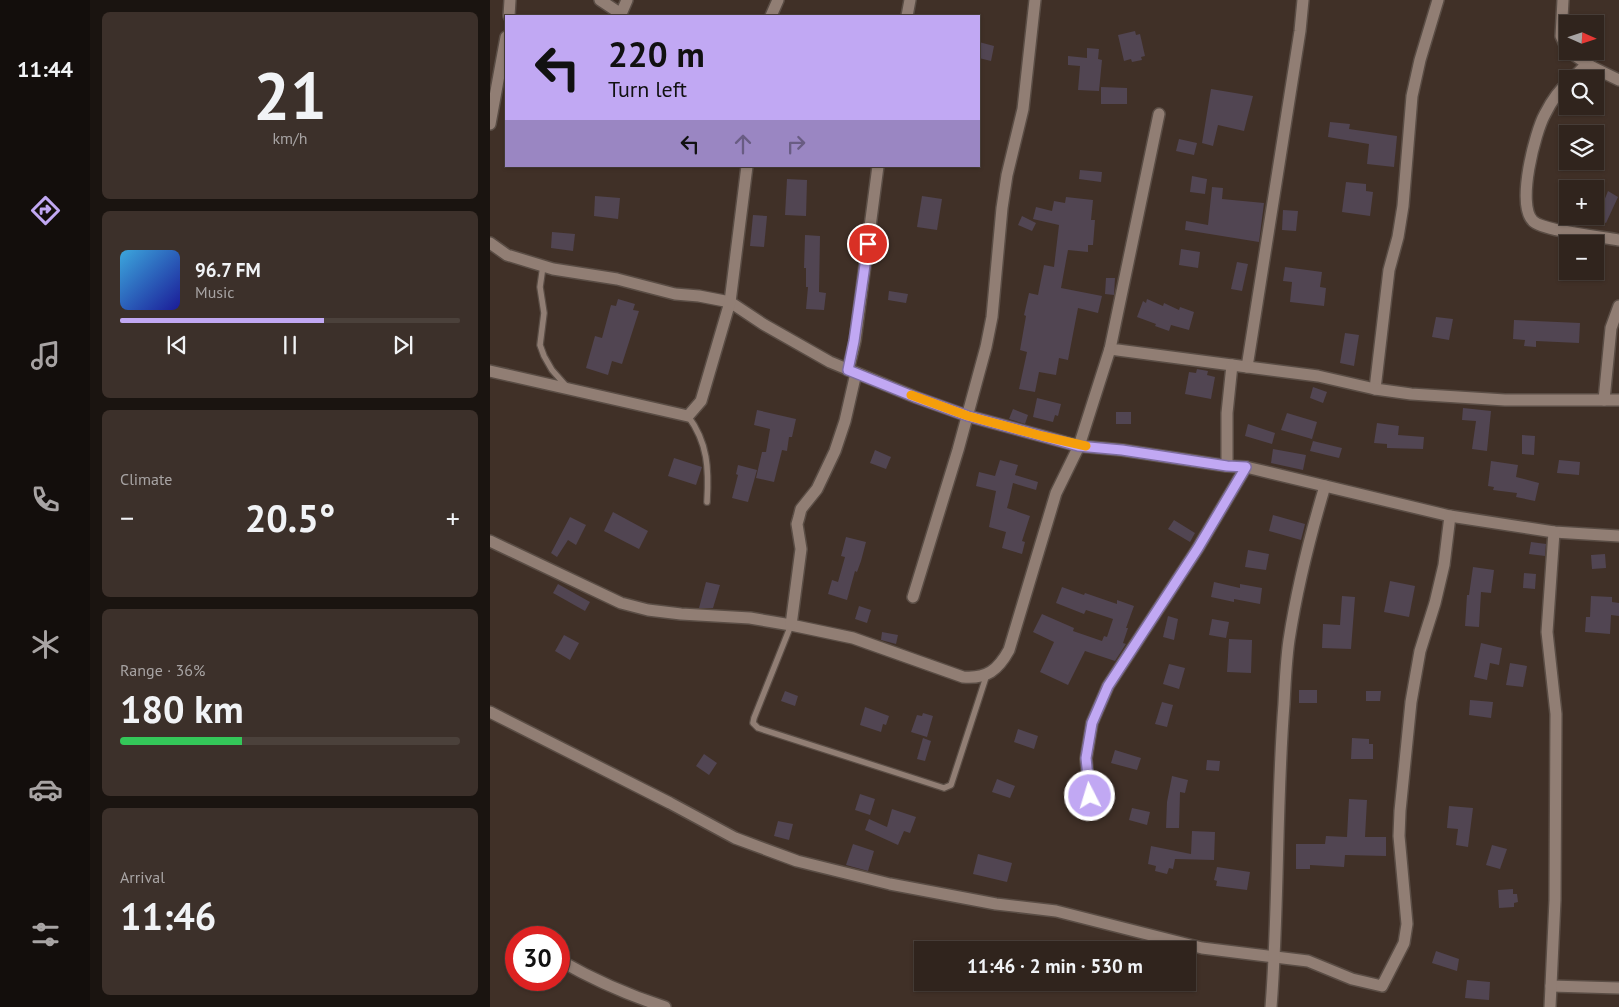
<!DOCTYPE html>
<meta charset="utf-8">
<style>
:root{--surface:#30241d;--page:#3c302a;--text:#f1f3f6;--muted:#a8a4a4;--line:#4b413b;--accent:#c1a8f3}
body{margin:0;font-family:"PT Sans",sans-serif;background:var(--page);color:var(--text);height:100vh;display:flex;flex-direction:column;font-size:19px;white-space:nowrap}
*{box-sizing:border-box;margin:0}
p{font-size:16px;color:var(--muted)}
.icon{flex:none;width:28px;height:28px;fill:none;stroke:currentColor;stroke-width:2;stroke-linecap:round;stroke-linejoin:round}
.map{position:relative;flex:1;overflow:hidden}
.side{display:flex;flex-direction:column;gap:12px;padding:12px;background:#1a1410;width:400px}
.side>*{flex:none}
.top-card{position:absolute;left:15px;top:15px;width:475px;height:152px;border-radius:0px;box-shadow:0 1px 4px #0004,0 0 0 1px var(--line);background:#c1a8f3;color:#111;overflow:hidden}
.needle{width:32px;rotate:93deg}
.controls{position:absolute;left:1069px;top:15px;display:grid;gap:10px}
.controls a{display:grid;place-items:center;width:45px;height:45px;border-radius:0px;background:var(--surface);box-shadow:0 1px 4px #0004,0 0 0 1px var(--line);font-size:25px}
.speed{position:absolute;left:15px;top:926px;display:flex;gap:10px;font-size:25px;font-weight:700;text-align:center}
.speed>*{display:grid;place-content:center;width:65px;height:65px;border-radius:50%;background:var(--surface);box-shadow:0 1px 4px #0004,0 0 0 1px var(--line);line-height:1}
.speed .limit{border:8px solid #d22;background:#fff;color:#111}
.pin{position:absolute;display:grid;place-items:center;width:42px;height:42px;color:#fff;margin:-21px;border:2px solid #fff;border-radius:50%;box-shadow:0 1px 5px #0007}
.me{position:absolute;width:55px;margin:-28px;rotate:355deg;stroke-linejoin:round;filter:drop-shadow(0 0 4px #0008)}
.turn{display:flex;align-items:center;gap:18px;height:105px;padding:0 20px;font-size:22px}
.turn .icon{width:65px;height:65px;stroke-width:2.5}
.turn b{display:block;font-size:35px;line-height:42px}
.lanes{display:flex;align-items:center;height:48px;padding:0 20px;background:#0003;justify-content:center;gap:25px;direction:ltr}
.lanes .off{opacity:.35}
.big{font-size:38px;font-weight:600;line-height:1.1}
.side .card{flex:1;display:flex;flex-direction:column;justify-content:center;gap:8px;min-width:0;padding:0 18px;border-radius:8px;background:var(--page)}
.side .dial{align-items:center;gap:0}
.dial b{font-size:65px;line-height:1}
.song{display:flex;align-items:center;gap:15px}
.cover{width:60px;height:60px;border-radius:8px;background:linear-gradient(135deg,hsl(200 70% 55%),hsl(240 70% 35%))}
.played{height:5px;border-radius:2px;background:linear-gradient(90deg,var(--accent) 60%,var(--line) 60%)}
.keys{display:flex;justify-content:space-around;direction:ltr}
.heat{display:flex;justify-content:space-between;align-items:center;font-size:28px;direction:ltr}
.charge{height:8px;border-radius:4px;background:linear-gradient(90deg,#34c759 36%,var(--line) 0)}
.trip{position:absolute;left:424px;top:941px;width:282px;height:50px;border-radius:0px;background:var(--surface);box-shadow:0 1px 4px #0004,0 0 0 1px var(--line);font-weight:600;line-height:50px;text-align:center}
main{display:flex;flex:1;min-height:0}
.tab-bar{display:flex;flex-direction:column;width:90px;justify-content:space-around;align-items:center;background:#130e0c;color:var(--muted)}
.tab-bar .icon{width:35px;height:35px}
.tab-bar .selected{color:var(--accent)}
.tab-bar b{font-size:22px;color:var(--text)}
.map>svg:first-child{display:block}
.building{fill:#514552}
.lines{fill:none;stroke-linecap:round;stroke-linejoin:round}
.lane-casing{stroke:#5a4d45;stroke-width:8}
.street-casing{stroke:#5a4d45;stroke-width:14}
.lane{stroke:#917e74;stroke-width:5.5}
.street{stroke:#917e74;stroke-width:11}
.route-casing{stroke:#7d6d9e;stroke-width:12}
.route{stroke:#c1a8f3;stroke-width:9}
.slow{stroke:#f59e0b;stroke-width:9}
</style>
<main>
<nav class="tab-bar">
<b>11:44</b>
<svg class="icon selected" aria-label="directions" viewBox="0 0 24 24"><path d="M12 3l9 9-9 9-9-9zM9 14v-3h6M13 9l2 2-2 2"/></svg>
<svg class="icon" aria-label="music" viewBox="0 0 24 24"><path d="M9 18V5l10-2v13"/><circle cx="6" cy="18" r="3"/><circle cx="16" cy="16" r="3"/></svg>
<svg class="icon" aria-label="phone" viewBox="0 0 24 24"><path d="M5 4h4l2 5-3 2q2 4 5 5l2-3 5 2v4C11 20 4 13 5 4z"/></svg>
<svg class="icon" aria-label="climate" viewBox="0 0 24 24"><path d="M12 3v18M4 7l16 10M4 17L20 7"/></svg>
<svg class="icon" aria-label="car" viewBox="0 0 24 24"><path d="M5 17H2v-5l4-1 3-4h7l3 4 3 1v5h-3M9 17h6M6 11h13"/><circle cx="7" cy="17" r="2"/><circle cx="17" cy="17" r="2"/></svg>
<svg class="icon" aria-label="filters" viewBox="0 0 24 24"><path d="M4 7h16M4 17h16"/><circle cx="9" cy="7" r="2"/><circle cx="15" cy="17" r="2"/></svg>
</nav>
<section class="side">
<div class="card dial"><b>21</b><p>km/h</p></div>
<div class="card">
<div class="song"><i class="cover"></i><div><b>96.7 FM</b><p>Music</p></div></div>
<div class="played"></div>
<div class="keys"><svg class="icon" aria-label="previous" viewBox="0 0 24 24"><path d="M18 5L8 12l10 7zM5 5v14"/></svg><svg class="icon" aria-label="pause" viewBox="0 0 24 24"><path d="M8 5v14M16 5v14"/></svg><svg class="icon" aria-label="next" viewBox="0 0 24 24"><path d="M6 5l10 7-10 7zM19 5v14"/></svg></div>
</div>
<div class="card"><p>Climate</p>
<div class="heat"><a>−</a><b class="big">20.5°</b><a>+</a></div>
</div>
<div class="card"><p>Range · 36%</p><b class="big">180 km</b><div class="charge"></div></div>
<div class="card"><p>Arrival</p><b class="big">11:46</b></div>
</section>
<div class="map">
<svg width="1129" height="1007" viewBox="0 0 1129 1007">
<rect width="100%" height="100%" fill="#403027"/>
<!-- building -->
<g class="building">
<path d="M645 31 646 35 650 34 655 56 651 57 652 60 642 62 641 59 634 61 628 35Z"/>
<path d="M489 42 504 46 501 61 489 58Z"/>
<path d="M597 48 609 49 608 59 612 60 609 91 588 90 590 66 578 65V56L597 58Z"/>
<path d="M611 87 637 88V104H611Z"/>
<path d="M721 89 763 96 754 131 728 125 723 146 712 143Z"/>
<path d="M840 122 860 124 859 129 907 136 904 167 877 164 879 144 838 137Z"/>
<path d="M689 139 707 143 704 155 686 151Z"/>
<path d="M590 170 612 172 611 182 589 179Z"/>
<path d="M702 176 717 179 715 194 700 192Z"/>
<path d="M297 179 317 180 316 216 295 215Z"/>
<path d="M856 182 876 184V191L883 192 880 216 852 212Z"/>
<path d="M722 187 733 188 732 199 774 203 769 242 695 230 696 221 718 225Z"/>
<path d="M1118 191 1128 197 1116 223 1105 218V196L1114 201Z"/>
<path d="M105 196 130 198 128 219 104 216Z"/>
<path d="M432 196 452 199 447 230 427 227Z"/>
<path d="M576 197 603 200 601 220H605L603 245H598V252L578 250 571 288 612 296 608 313 588 308 578 360 569 358 566 375 549 372 545 392 529 389 537 352 530 350 536 316 534 315 539 293 548 295 554 265 564 267 569 225 543 219 546 207 562 211 564 201 575 203Z"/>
<path d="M793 210 808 211 806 231 792 230Z"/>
<path d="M263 215 277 216 274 247 260 246Z"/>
<path d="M532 216 546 223 542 231 528 225Z"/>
<path d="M62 232 85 234 83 251 61 248Z"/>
<path d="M315 235 330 236 329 292 336 293 334 310 316 309 318 287H316V268H314Z"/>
<path d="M691 249 710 252 708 268 689 265Z"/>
<path d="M747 262 758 264 752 291 741 289Z"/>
<path d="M795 267 832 272 830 287 836 288 834 306 800 302 802 282 793 281Z"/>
<path d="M616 278H625L624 295 615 294Z"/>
<path d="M399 291 418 294 416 303 398 300Z"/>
<path d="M128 299 145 304 143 310 149 311 132 364 122 361 118 375 96 368 105 336 112 338 121 305 126 306Z"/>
<path d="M657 299 673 306 674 303 689 310 690 307 704 312 699 330 681 325 679 331 665 326 666 324 647 317 653 301 656 303Z"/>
<path d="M946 317 963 319 959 340 942 337Z"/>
<path d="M1024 320 1090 323 1089 343 1046 341V347L1034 346 1035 340 1023 339Z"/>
<path d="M855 333 869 335 864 366 850 363Z"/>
<path d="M707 369 718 371 717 375 725 377 721 399 695 394 699 372 706 373Z"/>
<path d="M823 387 837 392 833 403 820 398Z"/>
<path d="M547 398 571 404 568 416 565 415 563 422 543 417Z"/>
<path d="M973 408 1001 411 997 451 982 449 986 421 972 420Z"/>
<path d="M523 409 538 415 535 424 519 419Z"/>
<path d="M267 410 306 419 302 437H299L297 451 292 450 284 482 266 478 272 452H276L280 429 264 425Z"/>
<rect x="626" y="412" width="15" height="12"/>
<path d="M797 413 827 422 822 439 791 430Z"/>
<path d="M887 423 909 426 908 435 934 437 933 449 897 448V444L884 443Z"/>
<path d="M758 424 785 433 782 444 755 436Z"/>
<path d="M1032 435 1045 436 1044 455 1032 454Z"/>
<path d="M823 441 852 448 849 458 820 451Z"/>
<path d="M783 449 816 455 813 470 781 463Z"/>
<path d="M385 450 401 457 396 469 380 463Z"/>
<path d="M184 458 212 467 206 485 178 476Z"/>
<path d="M510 460 528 465 525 475 548 482 546 490 523 483 519 501 517 508 540 516 532 541 535 542 532 554 512 548 516 532 499 527 506 491 486 486 489 472 505 476Z"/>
<path d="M1069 460 1090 462 1089 475 1067 473Z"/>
<path d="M1001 461 1028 465 1026 477 1049 483 1045 501 1026 497 1027 493 1003 490 1004 487 998 486Z"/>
<path d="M248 465 267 470 258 502 242 498 248 475 246 474Z"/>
<path d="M123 512 158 531 149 549 114 531Z"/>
<path d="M783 515 815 524 811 540 779 531Z"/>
<path d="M80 517 96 525 86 545 78 540 67 557 61 553Z"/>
<path d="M684 520 705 533 700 542 678 529Z"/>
<path d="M356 537 376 542 371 561 367 572 365 571 357 600 338 594 342 580 348 582 355 557 351 556Z"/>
<path d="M1041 542 1056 544 1055 556 1039 554Z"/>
<path d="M758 550 779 554 776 570 755 567Z"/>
<path d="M1115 554 1116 568 1102 569 1101 555Z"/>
<path d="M983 567 1004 570 1001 593 991 592 989 627 975 626 977 595H979Z"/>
<path d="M1034 573 1046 574 1045 589 1033 588Z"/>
<path d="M900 581 925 586 919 617 894 612Z"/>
<path d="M216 582 230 585 223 608H209Z"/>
<path d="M724 582 750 588V584L772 588 770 604 744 599V602L721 597Z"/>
<path d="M68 584 100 602 95 611 63 593Z"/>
<path d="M572 587 594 595 595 593 627 604V600L644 606 636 628H638L633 643 636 644 625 661 595 651 578 685 550 672 564 642 543 632 552 614 584 628 583 631 612 641 614 636 617 637 623 619 596 610 594 614 566 603Z"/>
<path d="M852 596 865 597 861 649 832 648 833 624 850 625Z"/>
<path d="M1101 596 1122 597V602L1129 603V616L1121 615 1120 634 1095 632 1096 617H1100Z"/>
<path d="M369 606 381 610 377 623 365 619Z"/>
<path d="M678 616 688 619 684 640 673 637Z"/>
<path d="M722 619 739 622 736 638 719 635Z"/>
<path d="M392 632 408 635 406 644 391 640Z"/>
<path d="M74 635 89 643 80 660 65 651Z"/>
<path d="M739 639 762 640 761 673 737 672Z"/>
<path d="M991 643 1012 648 1009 665 1000 663 997 680 984 677Z"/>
<path d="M1020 663 1037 666 1033 687 1016 685Z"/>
<path d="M679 664 695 668 689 689 673 684Z"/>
<rect x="809" y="690" width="18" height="13"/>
<path d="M295 691 308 696 305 706 291 701Z"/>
<path d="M876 691H891L890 701H876Z"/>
<path d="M980 700 1003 702 1001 718 979 715Z"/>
<path d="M672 702 683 705 677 727 665 724Z"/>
<path d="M375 707 399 716 396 725 393 724 391 732 370 725Z"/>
<path d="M433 713 443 716 437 737 421 732 427 715 432 716Z"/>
<path d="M528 729 548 736 544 749 524 742Z"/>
<path d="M433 738 441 741 435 761 427 759Z"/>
<path d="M862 738 879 739V744H883V759H861Z"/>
<path d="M625 750 651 758 647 770 621 763Z"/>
<path d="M214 754 227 763 219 775 206 766Z"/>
<path d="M717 760 730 761 729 771 716 770Z"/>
<path d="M682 776 698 780 695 793 690 792 689 828H676L677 802Z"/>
<path d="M507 779 525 786 520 798 502 792Z"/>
<path d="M370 794 385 799 380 815 365 810Z"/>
<path d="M859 799 877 800 875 837H896V856L855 855 854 867 820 865V869H806V844H835L836 836 857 837Z"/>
<path d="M959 806 983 808 978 847 966 845 968 829 957 828Z"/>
<path d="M642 808 660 812 657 825 639 820Z"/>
<path d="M402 809 426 817 420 833 414 831 408 845 375 830 379 819 397 827Z"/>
<path d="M288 821 303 824 299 840 284 836Z"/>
<path d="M702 831 725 832 724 860 685 859 683 869 679 868 677 874 665 871 666 866 658 864 661 846 701 854Z"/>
<path d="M363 844 384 851 378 871 356 865Z"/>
<path d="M1002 845 1017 849 1010 869 996 865Z"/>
<path d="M488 854 522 863 517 882 483 874Z"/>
<path d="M727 867 760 872 757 890 726 886 727 881 724 880Z"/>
<path d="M1023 889V894H1027L1028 902 1024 903V907L1009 908 1008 890Z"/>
<path d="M946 951 969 959 967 971 942 963Z"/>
<path d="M977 980 1000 982 999 1000 975 998Z"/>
</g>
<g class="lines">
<defs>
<g id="lane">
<path d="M53 266 50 287 54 313 50 345 54 356 62 370 77 387"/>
<path d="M198 416C218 443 219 469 217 502"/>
<path d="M301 625 264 718 263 723 268 728 454 788 461 785 497 674"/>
</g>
<g id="street">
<path d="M110 0 131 14 137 0"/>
<path d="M1073 0 1071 36 1078 51"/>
<path d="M19 16 20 0"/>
<path d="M281 16 288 0"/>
<path d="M417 16 420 0"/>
<path d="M1078 51 1102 67 1129 80"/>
<path d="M1082 79 1092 69 1102 67"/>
<path d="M1078 83C1068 91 1061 102 1055 114 1045 132 1026 205 1043 221 1053 231 1113 237 1129 240"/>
<path d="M669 114 620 349 742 365"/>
<path d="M0 124 16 37"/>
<path d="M0 243 17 255 63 269 127 279 185 294 209 296 240 302 273 324 340 362 425 397 478 416 589 446 632 450 737 466 756 467 960 516 1064 532 1129 536"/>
<path d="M757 367 810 31 813 0"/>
<path d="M358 370 365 341 388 166"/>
<path d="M0 371 198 416 211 401 240 302 257 166"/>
<path d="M885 389 899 270 908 237 913 206 922 96 930 60 948 0"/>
<path d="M1114 400 1121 328 1129 306"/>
<path d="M737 466V413L742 365 828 376 885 389 921 394 1015 400H1129"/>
<path d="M0 541 131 603 158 610 191 614 260 618 301 625 363 638 473 677C497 679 508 670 519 650L566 493 589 446 620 349"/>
<path d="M423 597 468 450 496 347 502 317 512 208 517 175 533 109 545 0"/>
<path d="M301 625 311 549 307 524 309 517 311 509 327 489 345 451 355 421 366 373"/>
<path d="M0 712 180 803 245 838 307 861 400 884 506 904 566 911 712 948 818 961 862 979 892 986 914 943 917 924 909 836 910 811 921 702 930 651 945 603 954 565 960 516"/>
<path d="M600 796 596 759 602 723 618 686 708 548 756 467"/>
<path d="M69 960C102 979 138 995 175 1007"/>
<path d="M1061 986 1129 988"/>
<path d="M781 1007C789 906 786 805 794 704 795 683 796 661 799 640 807 588 820 536 835 486"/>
<path d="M1060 1007 1065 900 1066 714 1057 632 1064 532"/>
</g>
</defs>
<!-- lane casing -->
<use href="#lane" class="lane-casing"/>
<!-- street casing -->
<use href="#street" class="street-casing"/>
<!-- lane -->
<use href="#lane" class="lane"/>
<!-- street -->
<use href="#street" class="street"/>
</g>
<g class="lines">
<defs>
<path id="route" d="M378 244 364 341 358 370 425 397 478 416 570 441 588 446 632 450 737 466 756 467 708 548 618 686 602 723 596 758 600 796"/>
</defs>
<!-- route casing -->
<use href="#route" class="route-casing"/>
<!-- route -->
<use href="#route" class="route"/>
<!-- slow -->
<path class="slow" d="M421 395 478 416 552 436 596 446"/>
</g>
</svg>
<div class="controls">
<a><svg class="needle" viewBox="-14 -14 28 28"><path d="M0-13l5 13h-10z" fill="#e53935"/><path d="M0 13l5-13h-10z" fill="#a8a4a4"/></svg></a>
<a><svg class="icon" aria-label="search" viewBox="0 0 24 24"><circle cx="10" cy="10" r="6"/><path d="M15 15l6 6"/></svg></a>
<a><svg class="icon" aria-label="layers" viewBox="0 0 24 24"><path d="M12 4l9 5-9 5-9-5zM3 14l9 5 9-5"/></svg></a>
<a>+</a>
<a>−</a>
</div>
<div class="speed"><div class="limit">30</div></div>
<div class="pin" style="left:378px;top:244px;background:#d93025"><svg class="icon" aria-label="arrive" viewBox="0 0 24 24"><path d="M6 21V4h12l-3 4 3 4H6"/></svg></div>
<svg class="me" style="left:600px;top:796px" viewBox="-20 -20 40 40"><circle r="17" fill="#c1a8f3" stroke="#fff" stroke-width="3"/><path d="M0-11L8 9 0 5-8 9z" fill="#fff"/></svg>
<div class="trip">11:46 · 2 min · 530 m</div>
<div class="top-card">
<div class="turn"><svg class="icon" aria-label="left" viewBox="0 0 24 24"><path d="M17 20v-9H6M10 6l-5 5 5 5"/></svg><div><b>220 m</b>Turn left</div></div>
<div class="lanes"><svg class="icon" aria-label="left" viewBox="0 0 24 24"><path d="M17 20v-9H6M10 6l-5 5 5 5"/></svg><svg class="icon off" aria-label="ahead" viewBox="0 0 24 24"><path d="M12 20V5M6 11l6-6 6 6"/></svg><svg class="icon off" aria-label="right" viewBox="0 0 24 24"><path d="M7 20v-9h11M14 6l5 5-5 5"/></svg></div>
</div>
</div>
</main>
